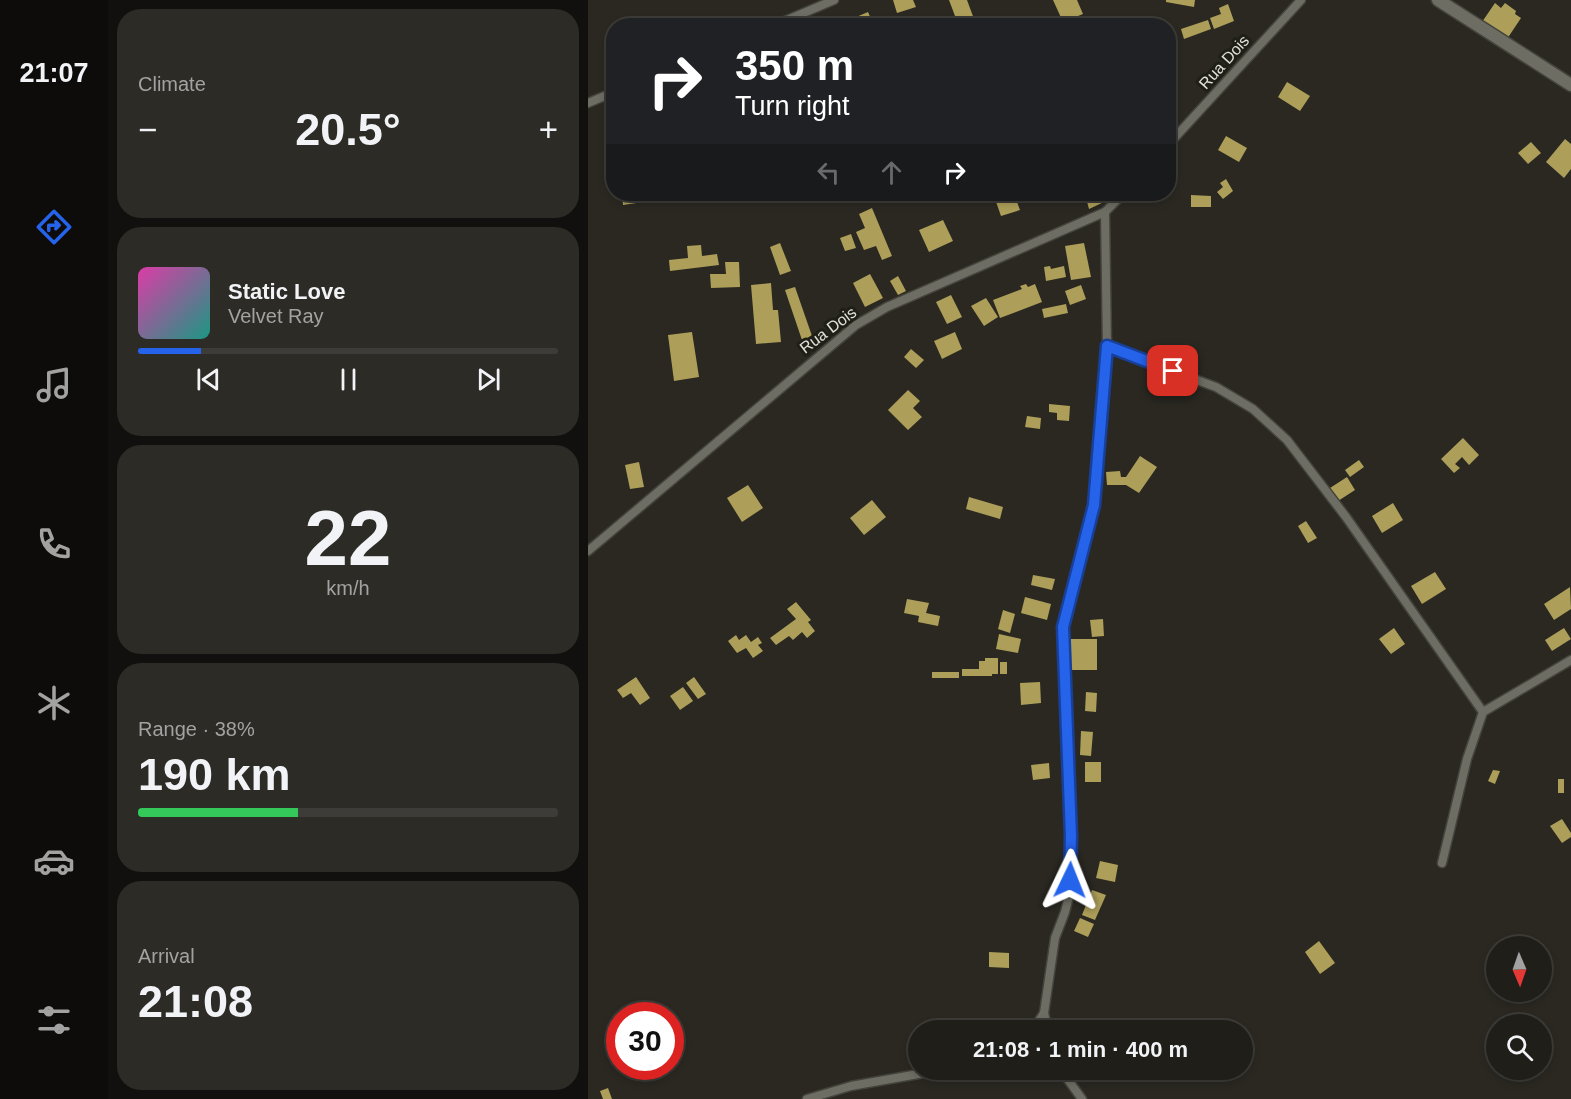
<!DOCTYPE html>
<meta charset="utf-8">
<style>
:root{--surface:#201e19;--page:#2d2b26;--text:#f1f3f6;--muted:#a2a2a2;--line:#3d3c38;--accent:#2563eb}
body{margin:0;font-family:Helvetica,sans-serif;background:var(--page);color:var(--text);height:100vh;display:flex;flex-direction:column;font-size:22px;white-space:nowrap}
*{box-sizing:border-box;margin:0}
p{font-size:20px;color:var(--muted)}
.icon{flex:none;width:33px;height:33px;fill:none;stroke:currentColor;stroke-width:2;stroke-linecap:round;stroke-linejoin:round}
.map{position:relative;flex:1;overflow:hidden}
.side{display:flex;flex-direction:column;gap:9px;padding:9px;background:#12100e;width:480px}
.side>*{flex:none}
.hud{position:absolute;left:18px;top:18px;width:570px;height:183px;border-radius:24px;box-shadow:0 3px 9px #0003,0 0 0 2px var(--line);background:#202124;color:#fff;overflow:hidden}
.needle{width:39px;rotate:178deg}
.tools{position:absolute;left:898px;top:936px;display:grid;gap:12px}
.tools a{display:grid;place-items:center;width:66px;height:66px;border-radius:50%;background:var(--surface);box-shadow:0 3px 9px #0003,0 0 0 2px var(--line);font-size:30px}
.speed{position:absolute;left:18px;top:1002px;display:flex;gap:12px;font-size:30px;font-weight:700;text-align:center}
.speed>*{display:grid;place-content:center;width:78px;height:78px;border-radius:50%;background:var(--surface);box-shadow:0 3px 9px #0003,0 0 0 2px var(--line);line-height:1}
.speed .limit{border:9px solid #d22;background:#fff;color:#111}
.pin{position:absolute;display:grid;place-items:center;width:51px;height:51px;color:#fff;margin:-26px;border-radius:12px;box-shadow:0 3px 9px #0006}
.me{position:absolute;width:66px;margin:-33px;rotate:2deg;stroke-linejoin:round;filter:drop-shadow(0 0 4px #0008)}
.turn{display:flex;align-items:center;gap:21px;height:126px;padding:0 30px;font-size:27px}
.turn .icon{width:78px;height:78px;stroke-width:2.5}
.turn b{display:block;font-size:42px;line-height:51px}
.lanes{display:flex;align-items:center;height:57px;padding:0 30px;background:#0003;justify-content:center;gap:30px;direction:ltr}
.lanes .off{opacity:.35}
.big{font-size:45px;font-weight:800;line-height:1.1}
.side .card{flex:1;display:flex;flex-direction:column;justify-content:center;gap:9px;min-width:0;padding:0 21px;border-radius:24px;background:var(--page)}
.side .dial{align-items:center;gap:0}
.dial b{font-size:78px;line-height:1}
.song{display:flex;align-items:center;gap:18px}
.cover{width:72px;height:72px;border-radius:9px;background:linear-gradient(135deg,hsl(320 70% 55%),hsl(170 70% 35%))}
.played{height:6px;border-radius:3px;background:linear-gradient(90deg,var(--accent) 15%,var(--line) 15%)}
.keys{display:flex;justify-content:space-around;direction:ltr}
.heat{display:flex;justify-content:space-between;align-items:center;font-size:33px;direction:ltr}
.charge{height:9px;border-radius:4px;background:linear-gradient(90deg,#34c759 38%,var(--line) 0)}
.trip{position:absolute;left:320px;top:1020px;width:345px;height:60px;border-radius:30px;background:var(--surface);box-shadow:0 3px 9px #0003,0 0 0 2px var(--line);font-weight:800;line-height:60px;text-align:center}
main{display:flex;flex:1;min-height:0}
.dock{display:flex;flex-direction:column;width:108px;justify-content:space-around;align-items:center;background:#0d0c0a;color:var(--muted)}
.dock .icon{width:42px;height:42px}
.dock .selected{color:var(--accent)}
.dock b{font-size:27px;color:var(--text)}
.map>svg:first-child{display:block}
.building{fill:#ad9f59}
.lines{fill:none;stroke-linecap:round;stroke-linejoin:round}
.street-casing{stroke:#44433c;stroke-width:11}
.secondary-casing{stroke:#44433c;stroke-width:15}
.street{stroke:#6e6d64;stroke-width:8}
.secondary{stroke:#6e6d64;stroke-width:12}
.route-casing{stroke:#184099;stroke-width:15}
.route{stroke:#2563eb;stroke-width:10}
.labels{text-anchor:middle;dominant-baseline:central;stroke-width:6;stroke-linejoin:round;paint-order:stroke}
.street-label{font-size:16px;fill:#e2e1dc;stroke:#201f17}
</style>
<main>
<nav class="dock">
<b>21:07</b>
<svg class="icon selected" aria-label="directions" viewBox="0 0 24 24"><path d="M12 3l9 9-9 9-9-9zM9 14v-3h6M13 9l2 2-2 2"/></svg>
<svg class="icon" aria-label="music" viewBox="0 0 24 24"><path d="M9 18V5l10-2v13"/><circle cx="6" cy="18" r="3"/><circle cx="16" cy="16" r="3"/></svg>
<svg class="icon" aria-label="phone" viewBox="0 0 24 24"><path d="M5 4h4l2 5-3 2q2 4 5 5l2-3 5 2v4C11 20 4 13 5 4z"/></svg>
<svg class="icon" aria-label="climate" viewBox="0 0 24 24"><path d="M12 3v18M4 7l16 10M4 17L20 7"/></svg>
<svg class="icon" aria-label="car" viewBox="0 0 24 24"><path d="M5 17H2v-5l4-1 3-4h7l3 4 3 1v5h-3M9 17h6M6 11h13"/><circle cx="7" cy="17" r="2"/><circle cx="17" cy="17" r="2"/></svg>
<svg class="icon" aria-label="filters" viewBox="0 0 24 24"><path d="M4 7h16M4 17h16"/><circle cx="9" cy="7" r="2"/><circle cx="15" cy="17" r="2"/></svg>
</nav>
<section class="side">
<div class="card"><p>Climate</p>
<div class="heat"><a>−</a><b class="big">20.5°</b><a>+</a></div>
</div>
<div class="card">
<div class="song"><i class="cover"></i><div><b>Static Love</b><p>Velvet Ray</p></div></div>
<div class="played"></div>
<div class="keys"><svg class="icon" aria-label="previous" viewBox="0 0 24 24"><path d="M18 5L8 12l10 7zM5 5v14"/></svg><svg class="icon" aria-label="pause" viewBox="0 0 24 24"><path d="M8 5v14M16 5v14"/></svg><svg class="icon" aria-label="next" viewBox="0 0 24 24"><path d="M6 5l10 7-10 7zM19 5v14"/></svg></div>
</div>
<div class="card dial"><b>22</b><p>km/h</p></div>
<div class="card"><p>Range · 38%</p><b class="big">190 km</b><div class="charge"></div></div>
<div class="card"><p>Arrival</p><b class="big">21:08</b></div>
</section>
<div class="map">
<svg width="983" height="1099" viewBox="0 0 983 1099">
<rect width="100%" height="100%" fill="#2a2821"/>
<!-- building -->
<g class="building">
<path d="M305 0H325L328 7 309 13Z"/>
<path d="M361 0H379L386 19 370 24Z"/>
<path d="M465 0H489L495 14 475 22Z"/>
<path d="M578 0H607L606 7 578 2Z"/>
<path d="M907 3 913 8 917 3 928 11 927 14 933 18 919 39 894 22Z"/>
<path d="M640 4 646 21 626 29 622 18 633 14 631 8Z"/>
<path d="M280 12 286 26H255L254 23Z"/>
<path d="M620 20 623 29 596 39 593 29Z"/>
<path d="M699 82 722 96 712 111 690 97Z"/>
<path d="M638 136 659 148 651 162 630 150Z"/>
<path d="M977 139 983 144V169L976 178 958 162Z"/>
<path d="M943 142 953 153 940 164 930 153Z"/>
<path d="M638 179 645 191 635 199 629 192 635 187 632 183Z"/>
<path d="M34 194H54L55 202 35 205Z"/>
<path d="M414 194H426L432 210 413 216 406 196Z"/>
<path d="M497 194H512L516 202 501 209Z"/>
<path d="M603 195 623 196V207H603Z"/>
<path d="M284 208 304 256 294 260 288 246 276 250 268 232 277 228 271 214Z"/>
<path d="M355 220 365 241 341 252 331 230Z"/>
<path d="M263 234 268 248 257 251 252 238Z"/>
<path d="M192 243 203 271 192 275 182 247Z"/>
<path d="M496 243 503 277 483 280 477 246Z"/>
<path d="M113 245 114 256 129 254 131 265 82 271 81 260 100 258 99 246Z"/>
<path d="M137 262H151L152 287 123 288 122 274H138Z"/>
<path d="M462 266 463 269 476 266 478 277 458 281 456 267Z"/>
<path d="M282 274 295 298 277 307 265 283Z"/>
<path d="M310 276 318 291 310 295 302 281Z"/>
<path d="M183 283 185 310H190L193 342 168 344 163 285Z"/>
<path d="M438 284 440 287 447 284 454 302 412 318 405 300 434 289 432 286Z"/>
<path d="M493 285 498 299 482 305 477 291Z"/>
<path d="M207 287 224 336 214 340 197 290Z"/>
<path d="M363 295 374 317 359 324 348 302Z"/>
<path d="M398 298 410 317 396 326 383 306Z"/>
<path d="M478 304 480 313 456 318 454 309Z"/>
<path d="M104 332 111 377 86 381 80 335Z"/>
<path d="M367 332 374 349 354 359 346 341Z"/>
<path d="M323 349 336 360 328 368 316 357Z"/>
<path d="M320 390 332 401 325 408 334 417 320 430 300 410Z"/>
<path d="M461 404 482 406 481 421 469 420V413L461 412Z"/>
<path d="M439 416 453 418 452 429 437 427Z"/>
<path d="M875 438 891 455 881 465 874 457 867 464 872 468 866 473 853 459Z"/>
<path d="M552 456 569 467 551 493 538 485H519L518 472 532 471 533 477H538Z"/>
<path d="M771 460 776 467 762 477 757 470Z"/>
<path d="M51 462 56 487 42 489 37 465Z"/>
<path d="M759 477 767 490 750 501 742 488Z"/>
<path d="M160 485 175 508 154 522 139 498Z"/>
<path d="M381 497 415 507 412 519 378 509Z"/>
<path d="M284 500 298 517 276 535 262 518Z"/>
<path d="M805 503 815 520 794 533 784 516Z"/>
<path d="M718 521 729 538 720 543 710 526Z"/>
<path d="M847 572 858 589 834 604 823 586Z"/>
<path d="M445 575 467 579 464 590 443 585Z"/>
<path d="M982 587 983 609 966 620 956 604Z"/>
<path d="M437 597 463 604 459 620 433 613Z"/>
<path d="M319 599 341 603 338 613 352 616 350 626 330 622 331 616 316 613Z"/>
<path d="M208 602 223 620 220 622 227 631 219 638 214 632 205 640 201 636 188 645 182 638 208 619 199 609Z"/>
<path d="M415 610 427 614 422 633 410 629Z"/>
<path d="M515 619 516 636 504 637 502 620Z"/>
<path d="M806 628 817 644 803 654 791 639Z"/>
<path d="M976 628 983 639 964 651 957 640Z"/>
<path d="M411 634 433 639 430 653 408 649Z"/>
<path d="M148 635 151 640 158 635 163 642 170 637 174 643 170 645 175 651 165 658 158 648 149 653 140 641Z"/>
<rect x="483" y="639" width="26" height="31"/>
<path d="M397 658H410V674H404V676H374V669H391V661H397Z"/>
<rect x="412" y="662" width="7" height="12"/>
<rect x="344" y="672" width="27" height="6"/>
<path d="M48 677 62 698 52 705 43 693 35 698 29 690Z"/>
<path d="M106 677 118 694 110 699 98 683Z"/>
<path d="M452 682 453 703 433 705 432 683Z"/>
<path d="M95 687 105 701 92 710 82 696Z"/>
<path d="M498 692 509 693 508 712 497 711Z"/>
<path d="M493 731 505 732 503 756 492 755Z"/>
<rect x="497" y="762" width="16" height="20"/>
<path d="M461 763 462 778 445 780 443 765Z"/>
<path d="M905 770 912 771 907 784 900 781Z"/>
<rect x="970" y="779" width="6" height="14"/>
<path d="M974 819 983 833V837L974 843 962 826Z"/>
<path d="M512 861 530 865 527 882 508 878Z"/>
<path d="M504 890 518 895 507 920 494 915Z"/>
<path d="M492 918 506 924 500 937 486 931Z"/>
<path d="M731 941 747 963 732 974 717 952Z"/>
<path d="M401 952 421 953V968L401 967Z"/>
<path d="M20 1088 24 1099H15L12 1091Z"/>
</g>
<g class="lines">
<defs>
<g id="street">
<path d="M185 26 246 0"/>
<path d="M0 103 26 92"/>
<path d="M580 145 713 0"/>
<path d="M519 347 628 387 665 409 699 440 758 517 895 712"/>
<path d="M0 551 268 325 299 307 517 212 535 194"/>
<path d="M854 863 879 759 895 712 983 660"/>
<path d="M456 1013 460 1030"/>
<path d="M445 1030 456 1013 467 938 477 912 482 892 483 835 475 627 506 505 519 347 517 212"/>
<path d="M473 1070 494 1099"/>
<path d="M219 1099 263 1086 353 1070"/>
</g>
<path id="secondary" d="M850 0 983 85"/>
</defs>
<!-- street casing -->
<use href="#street" class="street-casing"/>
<!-- secondary casing -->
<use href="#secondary" class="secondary-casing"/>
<!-- street -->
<use href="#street" class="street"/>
<!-- secondary -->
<use href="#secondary" class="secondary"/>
</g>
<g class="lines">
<defs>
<path id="route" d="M482 880 483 836 475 627 506 505 519 346 585 371"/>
</defs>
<!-- route casing -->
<use href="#route" class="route-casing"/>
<!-- route -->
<use href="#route" class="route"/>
</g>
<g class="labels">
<!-- street labels -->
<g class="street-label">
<text transform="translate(636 62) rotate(-48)">Rua Dois</text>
<text transform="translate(240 330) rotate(-37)">Rua Dois</text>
</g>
</g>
</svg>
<div class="tools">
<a><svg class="needle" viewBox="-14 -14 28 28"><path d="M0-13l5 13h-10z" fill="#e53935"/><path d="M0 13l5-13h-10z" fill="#a2a2a2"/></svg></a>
<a><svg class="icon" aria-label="search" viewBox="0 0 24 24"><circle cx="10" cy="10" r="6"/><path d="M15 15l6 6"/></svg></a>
</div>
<div class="speed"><div class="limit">30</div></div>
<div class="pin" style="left:585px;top:371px;background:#d93025"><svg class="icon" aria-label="arrive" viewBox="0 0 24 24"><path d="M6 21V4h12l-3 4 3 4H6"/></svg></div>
<svg class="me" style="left:482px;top:880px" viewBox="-20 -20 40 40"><path d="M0-17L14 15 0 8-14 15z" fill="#2563eb" stroke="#fff" stroke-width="4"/></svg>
<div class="trip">21:08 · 1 min · 400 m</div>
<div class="hud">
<div class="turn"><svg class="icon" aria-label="right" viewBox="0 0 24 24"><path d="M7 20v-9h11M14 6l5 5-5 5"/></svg><div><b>350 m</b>Turn right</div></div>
<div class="lanes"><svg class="icon off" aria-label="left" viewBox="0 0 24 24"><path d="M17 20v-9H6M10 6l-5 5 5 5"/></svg><svg class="icon off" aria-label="ahead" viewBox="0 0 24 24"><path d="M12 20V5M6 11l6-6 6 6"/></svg><svg class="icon" aria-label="right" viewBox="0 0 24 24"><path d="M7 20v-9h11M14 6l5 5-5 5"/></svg></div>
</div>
</div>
</main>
